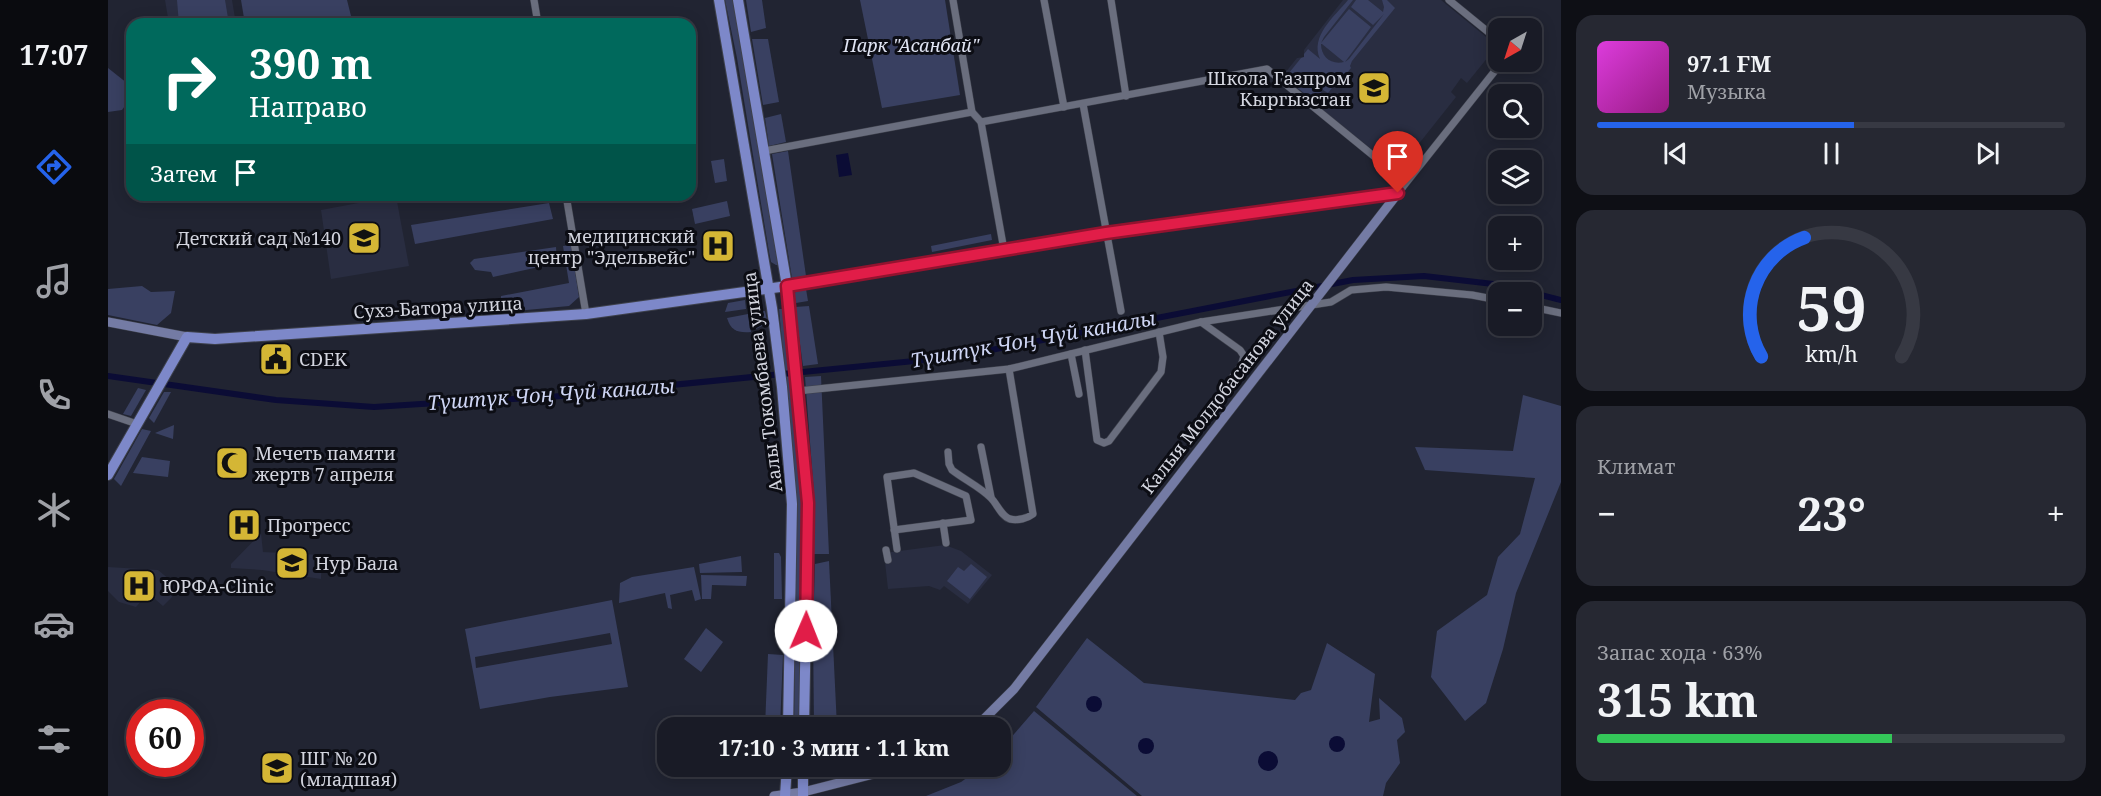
<!DOCTYPE html>
<html lang="ru">
<meta charset="utf-8">
<style>
:root{--surface:#191b26;--page:#262832;--text:#f1f3f6;--muted:#9fa1a7;--line:#373943;--accent:#2563eb}
body{margin:0;font-family:"Noto Serif",serif;background:var(--page);color:var(--text);height:100vh;display:flex;flex-direction:column;font-size:22px;white-space:nowrap}
*{box-sizing:border-box;margin:0}
p{font-size:20px;color:var(--muted)}
.icon{flex:none;width:33px;height:33px;fill:none;stroke:currentColor;stroke-width:2;stroke-linecap:round;stroke-linejoin:round}
.map{position:relative;flex:1;overflow:hidden}
.sheet{display:flex;flex-direction:column;gap:15px;padding:15px;background:#0e0f15;width:540px}
.sheet>*{flex:none}
.hud{position:absolute;left:18px;top:18px;width:570px;height:183px;border-radius:18px;box-shadow:0 3px 15px #0003,0 0 0 2px var(--line);background:#00695c;color:#fff;overflow:hidden}
.needle{width:39px;rotate:219deg}
.controls{position:absolute;left:1380px;top:18px;display:grid;gap:12px}
.controls a{display:grid;place-items:center;width:54px;height:54px;border-radius:12px;background:var(--surface);box-shadow:0 3px 15px #0003,0 0 0 2px var(--line);font-size:30px}
.speed{position:absolute;left:18px;top:699px;display:flex;gap:12px;font-size:30px;font-weight:700;text-align:center}
.speed>*{display:grid;place-content:center;width:78px;height:78px;border-radius:50%;background:var(--surface);box-shadow:0 3px 15px #0003,0 0 0 2px var(--line);line-height:1}
.speed .limit{border:9px solid #d22;background:#fff;color:#111}
.pin{position:absolute;display:grid;place-items:center;width:51px;height:51px;color:#fff;margin:-62px -26px;border-radius:50% 50% 50% 0;rotate:-45deg;box-shadow:0 0 6px #0007}
.pin .icon{rotate:45deg}
.me{position:absolute;width:66px;margin:-33px;rotate:1deg;stroke-linejoin:round;filter:drop-shadow(0 0 4px #0008)}
.turn{display:flex;align-items:center;gap:21px;height:126px;padding:0 24px;font-size:27px}
.turn .icon{width:78px;height:78px;stroke-width:2.5}
.turn b{display:block;font-size:42px;line-height:51px}
.then{display:flex;align-items:center;height:57px;padding:0 24px;background:#0003;gap:12px;font-size:22px}
.big{font-size:45px;font-weight:700;line-height:1.1}
.sheet .card{flex:1;display:flex;flex-direction:column;justify-content:center;gap:9px;min-width:0;padding:0 21px;border-radius:18px;background:var(--page)}
.sheet .dial{align-items:center;gap:0}
.dial svg{height:156px;overflow:visible;fill:none;stroke:var(--line);stroke-width:7;stroke-linecap:round;text-anchor:middle}
.dial text{fill:var(--text);stroke:none}
.song{display:flex;align-items:center;gap:18px}
.cover{width:72px;height:72px;border-radius:9px;background:linear-gradient(135deg,hsl(300 70% 55%),hsl(310 70% 35%))}
.played{height:6px;border-radius:3px;background:linear-gradient(90deg,var(--accent) 55%,var(--line) 55%)}
.keys{display:flex;justify-content:space-around;direction:ltr}
.heat{display:flex;justify-content:space-between;align-items:center;font-size:33px;direction:ltr}
.charge{height:9px;border-radius:4px;background:linear-gradient(90deg,#34c759 63%,var(--line) 0)}
.trip{position:absolute;left:549px;top:717px;width:354px;height:60px;border-radius:18px;background:var(--surface);box-shadow:0 3px 15px #0003,0 0 0 2px var(--line);font-weight:700;line-height:60px;text-align:center}
main{display:flex;flex:1;min-height:0}
.tab-bar{display:flex;flex-direction:column;width:108px;justify-content:space-around;align-items:center;background:#0a0b0f;color:var(--muted)}
.tab-bar .icon{width:42px;height:42px}
.tab-bar .active{color:var(--accent)}
.tab-bar b{font-size:27px;color:var(--text)}
.map>svg:first-child{display:block}
.built{fill:#292d41}
.green{fill:#394061;fill-rule:evenodd}
.water{fill:#0b0c35}
.lines{fill:none;stroke-linecap:round;stroke-linejoin:round}
.canal{stroke:#0b0c35;stroke-width:6}
.street-casing{stroke:#3e414c;stroke-width:8}
.secondary-casing{stroke:#3e414c;stroke-width:10}
.primary-casing{stroke:#3e414c;stroke-width:12}
.street{stroke:#6a6e7e;stroke-width:7}
.secondary{stroke:#747ba4;stroke-width:9}
.primary{stroke:#7d88c9;stroke-width:10}
.route-casing{stroke:#92132f;stroke-width:15}
.route{stroke:#e11d48;stroke-width:10}
.labels{text-anchor:middle;dominant-baseline:central;stroke-width:6;stroke-linejoin:round;paint-order:stroke}
.park-label{font-size:18px;font-style:italic;fill:#e0e4f3;stroke:#0c0d14}
.poi-label{font-size:18px;fill:#d3d5df;stroke:#0c0d14;text-anchor:start}
.street-label{font-size:18px;fill:#d3d5df;stroke:#0c0d14}
.water-label{font-size:20px;font-style:italic;fill:#ced5f4;stroke:#0c0d14}
</style>
<main>
<nav class="tab-bar">
<b>17:07</b>
<svg class="icon active" aria-label="directions" viewBox="0 0 24 24"><path d="M12 3l9 9-9 9-9-9zM9 14v-3h6M13 9l2 2-2 2"/></svg>
<svg class="icon" aria-label="music" viewBox="0 0 24 24"><path d="M9 18V5l10-2v13"/><circle cx="6" cy="18" r="3"/><circle cx="16" cy="16" r="3"/></svg>
<svg class="icon" aria-label="phone" viewBox="0 0 24 24"><path d="M5 4h4l2 5-3 2q2 4 5 5l2-3 5 2v4C11 20 4 13 5 4z"/></svg>
<svg class="icon" aria-label="climate" viewBox="0 0 24 24"><path d="M12 3v18M4 7l16 10M4 17L20 7"/></svg>
<svg class="icon" aria-label="car" viewBox="0 0 24 24"><path d="M5 17H2v-5l4-1 3-4h7l3 4 3 1v5h-3M9 17h6M6 11h13"/><circle cx="7" cy="17" r="2"/><circle cx="17" cy="17" r="2"/></svg>
<svg class="icon" aria-label="filters" viewBox="0 0 24 24"><path d="M4 7h16M4 17h16"/><circle cx="9" cy="7" r="2"/><circle cx="15" cy="17" r="2"/></svg>
</nav>
<div class="map">
<svg width="1453" height="796" viewBox="0 0 1453 796">
<rect width="100%" height="100%" fill="#212432"/>
<!-- built -->
<g class="built">
<path d="M57 0H124L128 24H61Z"/>
<path d="M1235 0H1333L1389 46 1359 83 1353 78 1343 92 1348 97 1290 170 1173 78 1189 58 1196 57V50Z"/>
<path d="M288 196 301 266 223 279 213 210Z"/>
<path d="M153 533 155 552 214 555 213 579 154 570 123 568V564Z"/>
<path d="M837 545 853 551 884 575 860 604 836 586 832 590 821 586 780 589 776 553Z"/>
<path d="M0 567 50 570 62 580 64 597 55 606 40 593 28 607 11 602 0 591Z"/>
</g>
<!-- green -->
<g class="green">
<path d="M69 0H117L121 24H71Z"/>
<path d="M133 0H239L245 24H137Z"/>
<path d="M617 0H625L670 265H668L663 262 661 252 629 58Z"/>
<path d="M638 0H654L658 28 643 32Z"/>
<path d="M752 0H837L852 95 774 108Z"/>
<path d="M1240 0H1245L1216 37 1213 43 1241 9 1263 27 1237 62 1241 59 1276 14 1265 25 1243 7 1248 0H1260L1275 12 1276 7 1274 0H1279L1287 8 1244 61 1242 66 1243 68 1230 84 1228 83 1220 93 1215 90 1206 101 1177 78 1193 58 1196 57V54L1200 49 1212 59C1202 36 1226 17 1240 0ZM1213 44H1214L1236 62C1223 65 1213 57 1213 44Z"/>
<path d="M644 39H660L671 102 655 105Z"/>
<path d="M0 68 24 87V96L14 110 0 112Z"/>
<path d="M673 114 678 142 661 146 657 118Z"/>
<path d="M680 151 698 276 684 278 664 154Z"/>
<path d="M616 159 619 181 607 183 603 161Z"/>
<path d="M619 201 622 216 587 224 584 209Z"/>
<path d="M441 203 445 219 307 244 303 225Z"/>
<path d="M883 234 884 240 824 252 823 246Z"/>
<path d="M463 245 471 297 461 306 377 314 379 304 393 301V296L461 283 455 246Z"/>
<path d="M448 247 449 263 385 277 383 272 367 270 362 263 366 259Z"/>
<path d="M34 286 43 292 67 291 63 313 49 325 0 315V289Z"/>
<path d="M698 289 700 301 688 303 686 294 688 291Z"/>
<path d="M637 300 638 309 617 312 620 303Z"/>
<path d="M701 306 710 364 695 366 687 307Z"/>
<path d="M671 309H676L695 506 691 728 686 727 689 504Z"/>
<path d="M657 311 659 320 656 325 648 329 645 313Z"/>
<path d="M640 314 643 332C630 333 623 331 619 318Z"/>
<path d="M713 376 721 554H705L707 507 697 377Z"/>
<path d="M30 388 38 390 23 416 15 414Z"/>
<path d="M56 392H63L46 423 41 418Z"/>
<path d="M1415 395 1453 406V482L1408 593 1395 649 1378 703 1357 721 1323 677 1329 631 1379 595 1390 557 1412 534 1427 478 1317 470 1307 447 1405 451Z"/>
<path d="M66 425 65 439 47 433Z"/>
<path d="M34 429 43 431 13 486 6 479Z"/>
<path d="M34 457 62 461 60 477 25 473Z"/>
<path d="M666 553H671L673 557 674 599H666Z"/>
<path d="M633 556 634 572 592 573 591 564Z"/>
<path d="M721 561 729 727H706L705 630 707 564Z"/>
<path d="M863 564 879 577 862 599 839 581 850 567 856 571Z"/>
<path d="M586 567 593 599 587 601 584 590 562 595 564 609 560 608 557 593 511 603 512 583 524 577Z"/>
<path d="M593 575 639 576 638 586 604 585 603 599H594Z"/>
<path d="M504 600 520 687 442 697 372 709 357 629ZM502 633 504 644 368 668 367 657Z"/>
<path d="M598 628 615 642 593 672 576 659Z"/>
<path d="M979 638 1036 683 1187 700 1193 693 1203 690 1219 643 1267 674 1261 722 1272 719 1271 698 1294 718 1297 732 1289 740 1292 763 1278 783 1275 796H1034L928 707Z"/>
<path d="M660 654 675 655 672 727H657Z"/>
<path d="M926 711 1029 796H818L853 782 874 767 892 766 893 749Z"/>
<path d="M705 767H731V777L706 776Z"/>
</g>
<!-- water -->
<g class="water">
<path d="M740 153 744 175 731 177 728 155Z"/>
<circle cx="986" cy="704" r="8"/>
<circle cx="1229" cy="744" r="8"/>
<circle cx="1038" cy="746" r="8"/>
<circle cx="1160" cy="761" r="10"/>
</g>
<g class="lines">
<!-- canal -->
<path class="canal" d="M0 376 168 400 266 407 313 404 442 397 847 357 1245 280 1316 276 1394 285 1453 300"/>
<defs>
<g id="street">
<path d="M426 0 430 24"/>
<path d="M845 0 864 112 873 122 896 250"/>
<path d="M936 0 956 107"/>
<path d="M1003 0 1018 96"/>
<path d="M1341 0 1390 40"/>
<path d="M975 104 1013 311"/>
<path d="M873 122 1159 69 1273 162 1294 188"/>
<path d="M656 151 864 112"/>
<path d="M458 195 478 314"/>
<path d="M679 286 997 233 1290 193 1394 62"/>
<path d="M1424 307 1453 313"/>
<path d="M1093 322 1132 350 1136 356 1133 366 1109 398"/>
<path d="M977 350 989 440 996 443 1001 441 1053 372 1055 357 1051 332"/>
<path d="M963 354 971 394"/>
<path d="M690 391 901 369 1093 322 1223 302 1243 290 1278 287 1364 295 1390 300"/>
<path d="M0 414 29 424"/>
<path d="M873 447 883 497"/>
<path d="M840 452 841 464 844 470C857 480 872 487 883 498 889 504 894 517 902 519 910 521 920 518 925 514L901 369"/>
<path d="M835 523 838 543"/>
<path d="M786 530 863 520 858 496 806 473 779 477 789 549"/>
<path d="M778 550 780 560"/>
</g>
<g id="secondary">
<path d="M0 322 79 337"/>
<path d="M867 728 906 689 1290 193"/>
<path d="M666 796 695 792 797 766"/>
</g>
<g id="primary">
<path d="M611 0 664 308 674 387 684 504 680 728"/>
<path d="M630 0 679 286 700 503 696 728"/>
<path d="M0 475 79 337 107 339 478 314 679 286"/>
<path d="M677 796 679 766"/>
<path d="M695 796V766"/>
</g>
</defs>
<!-- street casing -->
<use href="#street" class="street-casing"/>
<!-- secondary casing -->
<use href="#secondary" class="secondary-casing"/>
<!-- primary casing -->
<use href="#primary" class="primary-casing"/>
<!-- street -->
<use href="#street" class="street"/>
<!-- secondary -->
<use href="#secondary" class="secondary"/>
<!-- primary -->
<use href="#primary" class="primary"/>
</g>
<g class="lines">
<defs>
<path id="route" d="M698 631 700 503 679 286 998 233 1290 193"/>
</defs>
<!-- route casing -->
<use href="#route" class="route-casing"/>
<!-- route -->
<use href="#route" class="route"/>
</g>
<!-- icons -->
<defs>
<symbol id="school-square" viewBox="-11 -11 22 22"><rect x="-9" y="-9" width="18" height="18" rx="4" fill="#d4b635" stroke="#0c0d14"/><path d="M0-5L7-2L0 1L-7-2ZM-4 1L0 2.5L4 1V4Q0 6-4 4Z" fill="#111"/></symbol>
<symbol id="hospital-square" viewBox="-11 -11 22 22"><rect x="-9" y="-9" width="18" height="18" rx="4" fill="#d4b635" stroke="#0c0d14"/><path d="M-5-5h3v3.5h4V-5h3V5h-3V1.5h-4V5h-3Z" fill="#111"/></symbol>
<symbol id="civic-square" viewBox="-11 -11 22 22"><rect x="-9" y="-9" width="18" height="18" rx="4" fill="#d4b635" stroke="#0c0d14"/><path d="M-.6-6.5H3V-4.5H.6V-3L4-1V1h2V6H-6V1h2V-1L-.6-3ZM-1.2 2.5V6h2.4V2.5Z" fill="#111"/></symbol>
<symbol id="mosque-square" viewBox="-11 -11 22 22"><rect x="-9" y="-9" width="18" height="18" rx="4" fill="#d4b635" stroke="#0c0d14"/><path d="M3.5-4.9A6 6 0 1 0 3.5 4.9A5 5 0 1 1 3.5-4.9Z" fill="#111"/></symbol>
</defs>
<g fill-rule="evenodd">
<use href="#school-square" x="1247" y="69" width="38" height="38"/>
<use href="#school-square" x="237" y="219" width="38" height="38"/>
<use href="#hospital-square" x="591" y="227" width="38" height="38"/>
<use href="#civic-square" x="149" y="340" width="38" height="38"/>
<use href="#mosque-square" x="105" y="444" width="38" height="38"/>
<use href="#hospital-square" x="117" y="506" width="38" height="38"/>
<use href="#school-square" x="165" y="544" width="38" height="38"/>
<use href="#hospital-square" x="12" y="567" width="38" height="38"/>
<use href="#school-square" x="150" y="749" width="38" height="38"/>
</g>
<g class="labels">
<!-- park labels -->
<g class="park-label">
<text x="803" y="45">Парк "Асанбай"</text>
</g>
<!-- poi labels -->
<g class="poi-label">
<text x="1243" y="78" text-anchor="end">Школа Газпром<tspan x="1243" dy="21">Кыргызстан</tspan></text>
<text x="587" y="236" text-anchor="end">медицинский<tspan x="587" dy="21">центр "Эдельвейс"</tspan></text>
<text x="233" y="238" text-anchor="end">Детский сад №140</text>
<text x="191" y="359">CDEK</text>
<text x="147" y="453">Мечеть памяти<tspan x="147" dy="21">жертв 7 апреля</tspan></text>
<text x="159" y="525">Прогресс</text>
<text x="207" y="563">Нур Бала</text>
<text x="54" y="586">ЮРФА-Clinic</text>
<text x="192" y="758">ШГ № 20<tspan x="192" dy="21">(младшая)</tspan></text>
</g>
<!-- street labels -->
<g class="street-label">
<text transform="translate(330 307) rotate(-3)">Сухэ-Батора улица</text>
<text transform="translate(654 382) rotate(-97)">Аалы Токомбаева улица</text>
<text transform="translate(1119 386) rotate(-52)">Калыя Молдобасанова улица</text>
</g>
<!-- water labels -->
<g class="water-label">
<text transform="translate(925 339) rotate(-10)">Түштүк Чоң Чүй каналы</text>
<text transform="translate(443 394) rotate(-4)">Түштүк Чоң Чүй каналы</text>
</g>
</g>
</svg>
<div class="controls">
<a><svg class="needle" viewBox="-14 -14 28 28"><path d="M0-13l5 13h-10z" fill="#e53935"/><path d="M0 13l5-13h-10z" fill="#9fa1a7"/></svg></a>
<a><svg class="icon" aria-label="search" viewBox="0 0 24 24"><circle cx="10" cy="10" r="6"/><path d="M15 15l6 6"/></svg></a>
<a><svg class="icon" aria-label="layers" viewBox="0 0 24 24"><path d="M12 4l9 5-9 5-9-5zM3 14l9 5 9-5"/></svg></a>
<a>+</a>
<a>−</a>
</div>
<div class="speed"><div class="limit">60</div></div>
<div class="pin" style="left:1290px;top:193px;background:#d93025"><svg class="icon" aria-label="arrive" viewBox="0 0 24 24"><path d="M6 21V4h12l-3 4 3 4H6"/></svg></div>
<svg class="me" style="left:698px;top:631px" viewBox="-20 -20 40 40"><circle r="19" fill="#fff"/><path d="M0-13L10 11 0 6-10 11z" fill="#e11d48"/></svg>
<div class="trip">17:10 · 3 мин · 1.1 km</div>
<div class="hud">
<div class="turn"><svg class="icon" aria-label="right" viewBox="0 0 24 24"><path d="M7 20v-9h11M14 6l5 5-5 5"/></svg><div><b>390 m</b>Направо</div></div>
<div class="then">Затем<svg class="icon" aria-label="arrive" viewBox="0 0 24 24"><path d="M6 21V4h12l-3 4 3 4H6"/></svg></div>
</div>
</div>
<section class="sheet">
<div class="card">
<div class="song"><i class="cover"></i><div><b>97.1 FM</b><p>Музыка</p></div></div>
<div class="played"></div>
<div class="keys"><svg class="icon" aria-label="previous" viewBox="0 0 24 24"><path d="M18 5L8 12l10 7zM5 5v14"/></svg><svg class="icon" aria-label="pause" viewBox="0 0 24 24"><path d="M8 5v14M16 5v14"/></svg><svg class="icon" aria-label="next" viewBox="0 0 24 24"><path d="M6 5l10 7-10 7zM19 5v14"/></svg></div>
</div>
<div class="card dial"><svg viewBox="0 0 100 80">
<path d="M14 69A42 42 0 1 1 86 69"/>
<path d="M14 69A42 42 0 0 1 36 8" stroke="#2563eb"/>
<text x="50" y="56" font-size="32" font-weight="700">59</text>
<text x="50" y="72" font-size="11">km/h</text>
</svg></div>
<div class="card"><p>Климат</p>
<div class="heat"><a>−</a><b class="big">23°</b><a>+</a></div>
</div>
<div class="card"><p>Запас хода · 63%</p><b class="big">315 km</b><div class="charge"></div></div>
</section>
</main>
